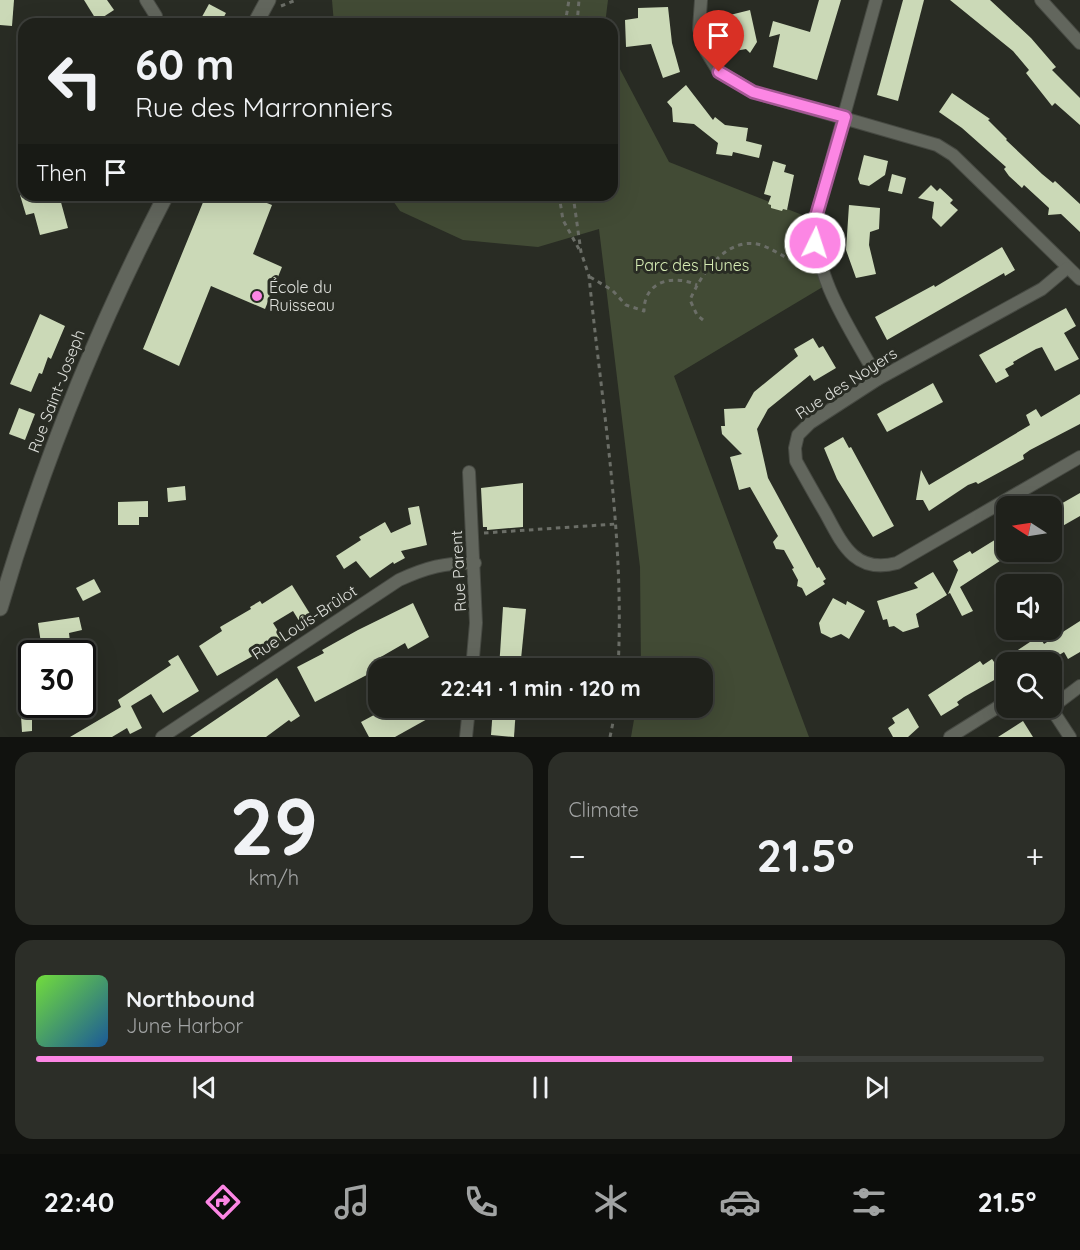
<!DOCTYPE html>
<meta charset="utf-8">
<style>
:root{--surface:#1f211b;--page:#2c2e28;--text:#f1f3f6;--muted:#a1a3a3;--line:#3c3e3a;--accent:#fc86e4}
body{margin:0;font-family:Quicksand,sans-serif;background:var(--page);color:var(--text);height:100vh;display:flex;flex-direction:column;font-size:22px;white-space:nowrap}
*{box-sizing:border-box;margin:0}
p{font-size:20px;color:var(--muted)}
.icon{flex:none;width:33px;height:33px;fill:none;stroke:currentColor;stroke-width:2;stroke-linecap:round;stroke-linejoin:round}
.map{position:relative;height:737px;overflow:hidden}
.details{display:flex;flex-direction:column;gap:15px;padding:15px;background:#11120f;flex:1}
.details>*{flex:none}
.hud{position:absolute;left:18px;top:18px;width:600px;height:183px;border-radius:18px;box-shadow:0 6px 24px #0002,0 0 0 2px var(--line);background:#1f211b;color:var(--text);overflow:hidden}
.needle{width:39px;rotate:282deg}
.fabs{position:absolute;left:996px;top:496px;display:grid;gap:12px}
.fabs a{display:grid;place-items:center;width:66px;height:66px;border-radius:12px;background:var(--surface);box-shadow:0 6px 24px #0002,0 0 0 2px var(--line);font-size:30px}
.speed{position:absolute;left:18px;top:640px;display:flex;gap:12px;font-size:30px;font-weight:700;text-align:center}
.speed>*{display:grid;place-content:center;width:78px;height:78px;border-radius:50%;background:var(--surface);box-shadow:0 6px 24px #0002,0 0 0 2px var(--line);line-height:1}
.speed .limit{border:3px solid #111;border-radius:9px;background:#fff;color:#111}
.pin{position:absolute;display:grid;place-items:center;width:51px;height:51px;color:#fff;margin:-62px -26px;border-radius:50% 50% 50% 0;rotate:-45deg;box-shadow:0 0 6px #0007}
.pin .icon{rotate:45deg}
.me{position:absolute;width:66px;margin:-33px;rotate:4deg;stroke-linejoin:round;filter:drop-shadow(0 0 4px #0008)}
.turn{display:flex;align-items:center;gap:21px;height:126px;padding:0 18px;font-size:27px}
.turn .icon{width:78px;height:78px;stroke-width:2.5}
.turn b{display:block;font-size:42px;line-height:51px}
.then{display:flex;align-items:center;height:57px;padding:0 18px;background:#0003;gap:12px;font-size:22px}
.big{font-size:45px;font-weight:700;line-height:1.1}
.details .widget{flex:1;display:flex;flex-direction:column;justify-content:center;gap:9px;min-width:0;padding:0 21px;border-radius:18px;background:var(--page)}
.details .dial{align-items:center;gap:0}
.dial b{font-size:78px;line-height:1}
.song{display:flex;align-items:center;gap:18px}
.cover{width:72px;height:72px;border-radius:9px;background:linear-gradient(135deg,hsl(100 70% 55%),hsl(210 70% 35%))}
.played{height:6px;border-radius:3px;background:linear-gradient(90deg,var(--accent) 75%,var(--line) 75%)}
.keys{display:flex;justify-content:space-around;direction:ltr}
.heat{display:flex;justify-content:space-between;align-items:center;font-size:33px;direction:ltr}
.details .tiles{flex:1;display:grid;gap:15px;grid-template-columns:1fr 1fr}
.widget:last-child{grid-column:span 2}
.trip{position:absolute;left:368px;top:658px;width:345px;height:60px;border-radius:18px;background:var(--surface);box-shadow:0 6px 24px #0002,0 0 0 2px var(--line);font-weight:700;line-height:60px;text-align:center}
.dock{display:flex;height:96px;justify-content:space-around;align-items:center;background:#0c0d0b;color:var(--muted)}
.dock .icon{width:42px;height:42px}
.dock .on{color:var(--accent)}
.dock b{font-size:27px;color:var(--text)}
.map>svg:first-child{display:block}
.green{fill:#424b35}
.building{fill:#cbd9b7}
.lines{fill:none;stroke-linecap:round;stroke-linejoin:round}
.minor-casing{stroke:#474a43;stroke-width:14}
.tertiary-casing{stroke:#474a43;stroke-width:17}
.path{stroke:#6b6e67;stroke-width:3;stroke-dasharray:4.5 4.5;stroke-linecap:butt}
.minor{stroke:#62665d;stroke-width:12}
.tertiary{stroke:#62665d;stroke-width:15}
.route-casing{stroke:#a45794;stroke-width:15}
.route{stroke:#fc86e4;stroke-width:10}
.poi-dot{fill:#fc86e4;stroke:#292c24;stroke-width:2}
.labels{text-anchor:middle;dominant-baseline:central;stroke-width:6;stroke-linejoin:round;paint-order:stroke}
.park-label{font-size:16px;fill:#d6ecb4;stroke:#292c24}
.poi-label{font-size:16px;fill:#dfe1dc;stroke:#292c24;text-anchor:start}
.street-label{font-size:16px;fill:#dfe1dc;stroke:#292c24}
</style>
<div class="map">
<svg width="1080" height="737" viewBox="0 0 1080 737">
<rect width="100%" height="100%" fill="#292c24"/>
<!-- green -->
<g class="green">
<path d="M332 0H608L605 24H334Z"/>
<path d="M612 54 669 162 815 220 826 285 674 376 809 737H631L636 708H702V669H641L640 567 599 229 538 247 463 240 400 211 389 195H612Z"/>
</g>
<!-- building -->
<g class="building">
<path d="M0 0H14L12 26 0 25Z"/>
<path d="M84 0H107L114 10 97 21Z"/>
<path d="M819 0H841L817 80 773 67 780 34 769 37 773 21 810 32Z"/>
<path d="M903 0H924L898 101 877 95Z"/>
<path d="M950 0H990L1031 38 1056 67 1052 70 1080 98V125L1055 103 1052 106 1026 73 1029 70 1013 51Z"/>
<path d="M209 4 226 13 220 24H198Z"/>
<path d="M668 7 672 43 680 72 663 78 651 44 626 47 625 20 638 18V8Z"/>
<path d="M750 10 757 42 750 53 746 49 735 51 726 16Z"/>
<path d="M686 85 713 120 715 117 725 125 748 128 746 141 762 145 759 158 733 152 732 156 716 154 718 143 694 124 673 122 672 108 667 102Z"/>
<path d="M952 93 990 119 988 120 1007 139 1006 140 1042 174 1053 183 1055 181 1080 204V232L1061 214 1048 215 1049 208 1024 185 1022 188 1009 176 1004 169 1006 167 962 128 939 112Z"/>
<path d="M864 155 888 161 885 175 869 186 860 184 858 179Z"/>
<path d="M773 161 786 165 784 172 794 175 787 210 783 209 782 211 771 208V205L768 204 771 196 764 194Z"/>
<path d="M892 174 906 178 902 194 888 191Z"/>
<path d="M931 185 937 191 940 188 953 200 950 203 958 210 941 227 932 218 934 202 918 198Z"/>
<path d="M20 195H59L68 228 40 235 34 213 26 215Z"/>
<path d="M206 195H246L272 205 253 254 282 267 265 309 211 286 179 366 143 349Z"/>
<path d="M849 205 880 208 879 229 870 232 869 245 876 274 856 278 846 250Z"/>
<path d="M1002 247 1015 270 1005 276 1004 273 887 340 875 317 934 285 935 287Z"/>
<path d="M1066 308 1076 326 1064 333 1079 359 1055 371 1042 347 1036 349 1013 362 1014 364 1005 369 1009 376 996 383 979 355Z"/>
<path d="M40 314 65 326 51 359 48 357 42 374 39 373 31 392 10 384Z"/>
<path d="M813 338 819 348 823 346 836 368 814 381 810 375 768 409 757 429 768 478 817 568 819 567 826 579 823 581 825 584 806 596 802 588 797 586 798 580 792 569 794 568 784 550 776 549 773 542 778 536 750 487 739 490 730 457 742 454 722 434 721 426H725L724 409 745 408 754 392 798 356 794 349Z"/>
<path d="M933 383 943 402 887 432 877 414Z"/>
<path d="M1080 394V424L1030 450 1023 455 1024 459 978 484 976 482 968 485 929 511 923 500H916L921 470 929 485 1030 425 1026 415 1036 409 1041 417Z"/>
<path d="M19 408 35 414 25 440 9 434Z"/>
<path d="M843 437 849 448 851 447 894 526 873 537 837 479 824 448Z"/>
<path d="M523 483V527L487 530V527H483L481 488Z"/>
<path d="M185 486 186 500 168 502 167 488Z"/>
<path d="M1080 493V516L1052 532V509Z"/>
<path d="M148 501V517H139V525H118V502Z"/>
<path d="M419 506 427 545 401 551 405 558 394 564 393 562 370 578 356 561 344 569 336 556 361 540 359 537 385 522 391 533 411 524 408 508Z"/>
<path d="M1006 533V557L960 587 973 611 962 616 950 593 948 594 958 570 953 561 970 551 972 554Z"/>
<path d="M933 572 947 595 916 614 919 627 903 632 894 626 889 627 887 619 883 620 877 601 918 588 914 583Z"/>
<path d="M94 579 101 592 83 601 76 588Z"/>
<path d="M292 585 312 617 301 624 293 611 273 623 283 639 217 676 199 646 222 631 220 627 251 609 250 607 260 601 262 604Z"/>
<path d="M833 598 846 605 847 601 865 611 849 639 841 634 831 638 821 633 819 623Z"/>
<path d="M413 603 429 637 408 649 405 643 379 658 384 666 315 702 297 667 324 653 322 650 358 630Z"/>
<path d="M503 607 526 609 520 669H499Z"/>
<path d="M79 617 82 630 69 633 70 642 63 647 42 650 38 623Z"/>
<path d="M1080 621V652L1068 659 1064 652 1046 663H998L1039 636 1044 644Z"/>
<path d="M178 655 199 691 163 713 151 694 131 706 142 728 130 734 127 728 112 737H70L121 707 118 700 171 665 168 661Z"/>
<path d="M992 659 1003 675 964 697 957 702 959 705 941 716 928 695 980 661 983 665Z"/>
<path d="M277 678 300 716 291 722 289 720 266 737H190Z"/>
<path d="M32 681V731L22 732 19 682Z"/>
<path d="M387 708H447L395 737H369L361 722Z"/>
<path d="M493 708H516L514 737 491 735Z"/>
<path d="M908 708 919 727 908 737H893L888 728 895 723 892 718Z"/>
<path d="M1023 721 1033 737H998Z"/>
</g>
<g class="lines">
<defs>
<g id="minor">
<path d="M146 0 156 16"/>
<path d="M701 0 699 29 706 51 719 72 737 82 753 92 937 145 953 155 1080 279"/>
<path d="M876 0 815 220C814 279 850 328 878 379"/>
<path d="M1041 0 1080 43"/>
<path d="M1067 268 1042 289 878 379 810 423 798 435 795 448 796 461C806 479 816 497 826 514 843 546 856 574 897 563L1080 457"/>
<path d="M469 472 476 623 472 669"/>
<path d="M1051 708 1080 686"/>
<path d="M1051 708 1070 737"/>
<path d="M162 737 399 580C425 568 446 562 475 563"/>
<path d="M466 737 469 708"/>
<path d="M950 737 1006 702"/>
</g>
<g id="tertiary">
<path d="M255 24 268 0"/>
<path d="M0 608C42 464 97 328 166 195"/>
</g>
</defs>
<!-- minor casing -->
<use href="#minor" class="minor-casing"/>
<!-- tertiary casing -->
<use href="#tertiary" class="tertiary-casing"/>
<!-- path -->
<g class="path">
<path d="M281 6 296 0"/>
<path d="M565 24 569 0"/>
<path d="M577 24 579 0"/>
<path d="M559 195 563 220 580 251"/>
<path d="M573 195 581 252 589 276C602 407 625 537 618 669"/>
<path d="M590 277 612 290 626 305 644 311C644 281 673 274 697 285"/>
<path d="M703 320 697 315 690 300C701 274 727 235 761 245 778 251 789 262 807 265"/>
<path d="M484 533 616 524"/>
<path d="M610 737 616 708"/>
</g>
<!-- minor -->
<use href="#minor" class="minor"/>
<!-- tertiary -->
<use href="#tertiary" class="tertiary"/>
</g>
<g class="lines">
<defs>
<path id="route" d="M719 72 753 92 845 117 815 220V243"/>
</defs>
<!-- route casing -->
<use href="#route" class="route-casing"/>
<!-- route -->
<use href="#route" class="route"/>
</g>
<!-- markers -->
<circle class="poi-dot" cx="257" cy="296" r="6"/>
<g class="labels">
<!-- park labels -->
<g class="park-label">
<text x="692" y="265">Parc des Hunes</text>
</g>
<!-- poi labels -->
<g class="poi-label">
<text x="269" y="287">École du<tspan x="269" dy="18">Ruisseau</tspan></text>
</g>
<!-- street labels -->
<g class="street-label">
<text transform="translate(846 383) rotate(-33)">Rue des Noyers</text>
<text transform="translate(56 391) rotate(-69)">Rue Saint-Joseph</text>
<text transform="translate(458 571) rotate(-93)">Rue Parent</text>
<text transform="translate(304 622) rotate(-33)">Rue Louis-Brûlot</text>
</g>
</g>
</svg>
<div class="fabs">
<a><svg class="needle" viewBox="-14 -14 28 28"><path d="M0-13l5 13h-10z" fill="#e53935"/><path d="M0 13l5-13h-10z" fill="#a1a3a3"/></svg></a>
<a><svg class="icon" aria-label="sound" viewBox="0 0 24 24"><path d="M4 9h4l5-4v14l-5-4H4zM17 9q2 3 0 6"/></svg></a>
<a><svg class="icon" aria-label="search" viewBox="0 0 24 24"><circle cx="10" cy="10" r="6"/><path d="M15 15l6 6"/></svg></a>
</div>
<div class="speed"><div class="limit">30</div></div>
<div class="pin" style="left:719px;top:72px;background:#d93025"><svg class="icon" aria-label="arrive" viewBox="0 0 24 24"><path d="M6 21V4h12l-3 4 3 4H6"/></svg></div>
<svg class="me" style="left:815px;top:243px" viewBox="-20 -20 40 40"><circle r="17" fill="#fc86e4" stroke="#fff" stroke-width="3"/><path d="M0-11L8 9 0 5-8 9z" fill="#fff"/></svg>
<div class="trip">22:41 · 1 min · 120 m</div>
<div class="hud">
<div class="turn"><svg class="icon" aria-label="left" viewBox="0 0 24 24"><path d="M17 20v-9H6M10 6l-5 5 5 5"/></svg><div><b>60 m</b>Rue des Marronniers</div></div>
<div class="then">Then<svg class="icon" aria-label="arrive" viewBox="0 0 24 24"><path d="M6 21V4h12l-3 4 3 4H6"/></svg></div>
</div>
</div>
<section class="details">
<div class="tiles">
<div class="widget dial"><b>29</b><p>km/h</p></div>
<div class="widget"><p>Climate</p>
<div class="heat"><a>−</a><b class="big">21.5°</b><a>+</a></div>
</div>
<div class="widget">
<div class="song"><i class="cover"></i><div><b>Northbound</b><p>June Harbor</p></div></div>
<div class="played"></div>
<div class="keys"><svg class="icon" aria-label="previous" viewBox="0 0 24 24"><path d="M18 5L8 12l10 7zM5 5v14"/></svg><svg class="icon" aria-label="pause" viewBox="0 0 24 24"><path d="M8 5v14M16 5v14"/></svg><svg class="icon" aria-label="next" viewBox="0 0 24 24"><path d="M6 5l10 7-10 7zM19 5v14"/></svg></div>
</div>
</div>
</section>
<nav class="dock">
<b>22:40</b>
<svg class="icon on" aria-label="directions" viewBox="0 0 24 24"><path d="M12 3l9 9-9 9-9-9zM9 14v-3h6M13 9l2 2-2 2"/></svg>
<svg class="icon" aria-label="music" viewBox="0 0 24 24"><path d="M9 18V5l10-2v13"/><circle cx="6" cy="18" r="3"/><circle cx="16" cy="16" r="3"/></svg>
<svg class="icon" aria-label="phone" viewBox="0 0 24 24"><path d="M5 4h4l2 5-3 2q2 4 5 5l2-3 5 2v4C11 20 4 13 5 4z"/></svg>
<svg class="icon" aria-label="climate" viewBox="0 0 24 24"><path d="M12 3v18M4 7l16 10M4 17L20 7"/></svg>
<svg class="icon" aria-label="car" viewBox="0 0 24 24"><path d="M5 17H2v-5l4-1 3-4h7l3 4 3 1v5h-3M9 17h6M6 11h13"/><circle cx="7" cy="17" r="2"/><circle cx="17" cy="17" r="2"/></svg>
<svg class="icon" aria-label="filters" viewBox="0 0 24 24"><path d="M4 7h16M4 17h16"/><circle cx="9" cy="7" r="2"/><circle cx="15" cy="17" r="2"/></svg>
<b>21.5°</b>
</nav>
